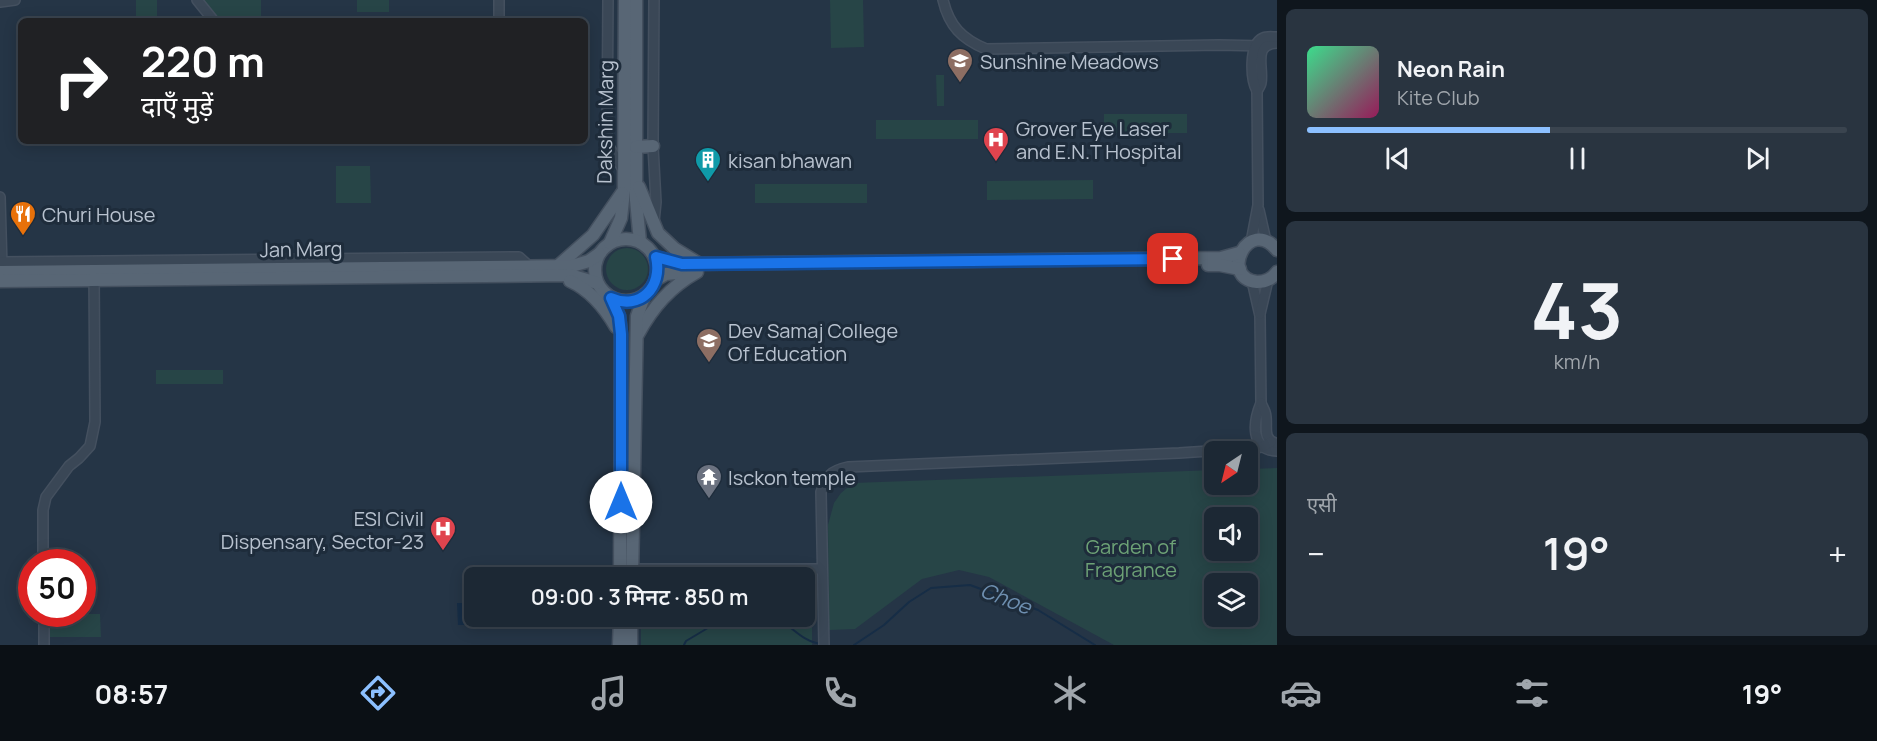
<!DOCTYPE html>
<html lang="hi">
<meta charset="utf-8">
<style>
:root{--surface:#1c2834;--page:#293440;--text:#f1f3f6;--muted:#a0a6ac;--line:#3a444f;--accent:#8cc0ff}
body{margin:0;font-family:Manrope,"Noto Sans Devanagari",sans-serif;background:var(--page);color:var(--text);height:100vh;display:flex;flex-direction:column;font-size:22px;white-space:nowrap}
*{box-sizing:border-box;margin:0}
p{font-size:20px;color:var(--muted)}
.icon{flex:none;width:33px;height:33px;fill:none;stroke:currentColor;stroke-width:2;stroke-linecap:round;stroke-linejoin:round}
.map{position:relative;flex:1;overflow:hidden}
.panel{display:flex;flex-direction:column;gap:9px;padding:9px;background:#0f161d;width:600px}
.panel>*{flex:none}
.top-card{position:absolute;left:18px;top:18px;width:570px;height:126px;border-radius:9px;box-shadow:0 3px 15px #0003,0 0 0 2px var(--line);background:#202124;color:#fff;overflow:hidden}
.needle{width:39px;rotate:215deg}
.tools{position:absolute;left:1204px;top:441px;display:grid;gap:12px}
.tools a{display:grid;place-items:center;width:54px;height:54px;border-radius:9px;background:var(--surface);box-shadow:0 3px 15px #0003,0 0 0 2px var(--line);font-size:30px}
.speed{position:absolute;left:18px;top:549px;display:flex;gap:12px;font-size:30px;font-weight:700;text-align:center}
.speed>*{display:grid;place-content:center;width:78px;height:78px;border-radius:50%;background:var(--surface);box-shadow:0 3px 15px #0003,0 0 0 2px var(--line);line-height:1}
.speed .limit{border:9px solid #d22;background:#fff;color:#111}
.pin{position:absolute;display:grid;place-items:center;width:51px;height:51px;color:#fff;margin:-26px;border-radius:12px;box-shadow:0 3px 9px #0006}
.me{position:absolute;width:66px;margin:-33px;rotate:0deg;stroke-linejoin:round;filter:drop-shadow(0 0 4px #0008)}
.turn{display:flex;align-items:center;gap:21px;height:126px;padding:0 24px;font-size:27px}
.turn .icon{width:78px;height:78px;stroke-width:2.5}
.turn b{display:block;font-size:42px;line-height:51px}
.big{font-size:45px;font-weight:600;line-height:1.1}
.panel .widget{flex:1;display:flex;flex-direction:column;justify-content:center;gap:9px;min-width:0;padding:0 21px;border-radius:9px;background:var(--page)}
.panel .dial{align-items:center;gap:0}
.dial b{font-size:78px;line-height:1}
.song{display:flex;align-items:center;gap:18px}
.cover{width:72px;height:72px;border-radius:9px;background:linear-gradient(135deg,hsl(150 70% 55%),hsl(330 70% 35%))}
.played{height:6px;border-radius:3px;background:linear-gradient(90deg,var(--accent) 45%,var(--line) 45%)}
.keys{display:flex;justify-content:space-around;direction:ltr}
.heat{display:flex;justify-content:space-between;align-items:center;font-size:33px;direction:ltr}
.trip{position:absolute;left:464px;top:567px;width:351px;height:60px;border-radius:9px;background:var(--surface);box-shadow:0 3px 15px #0003,0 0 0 2px var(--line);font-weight:600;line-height:60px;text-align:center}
.tab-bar{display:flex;height:96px;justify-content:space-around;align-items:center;background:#0b1015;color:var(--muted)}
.tab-bar .icon{width:42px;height:42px}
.tab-bar .selected{color:var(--accent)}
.tab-bar b{font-size:27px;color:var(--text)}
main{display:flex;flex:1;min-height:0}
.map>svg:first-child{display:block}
.green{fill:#274547;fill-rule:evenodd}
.water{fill:#162d46}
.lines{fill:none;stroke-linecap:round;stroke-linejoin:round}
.stream{stroke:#162d46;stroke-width:2}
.minor-casing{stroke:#44505f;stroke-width:12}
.major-casing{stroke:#44505f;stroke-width:15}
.minor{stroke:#3a4756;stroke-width:9}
.major{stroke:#586675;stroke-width:12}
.route-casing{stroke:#114b97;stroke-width:15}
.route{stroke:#1a73e8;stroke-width:10}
.labels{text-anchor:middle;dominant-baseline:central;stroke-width:6;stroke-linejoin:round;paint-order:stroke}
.poi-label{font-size:20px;fill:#b8c2cf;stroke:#1e2c3b;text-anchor:start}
.street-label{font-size:20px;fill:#b8c2cf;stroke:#1e2c3b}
.park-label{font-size:20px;fill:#6da276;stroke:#1e2c3b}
.water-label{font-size:21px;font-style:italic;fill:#6e8fb0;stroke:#1e2c3b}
</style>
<main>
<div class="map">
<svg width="1277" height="645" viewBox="0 0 1277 645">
<rect width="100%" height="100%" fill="#253546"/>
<!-- green -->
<g class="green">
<rect x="136" y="0" width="21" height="21"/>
<path d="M201 0H261V21H217Z"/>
<rect x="357" y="0" width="32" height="12"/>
<path d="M830 0H863L864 47 831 48Z"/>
<path d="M936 75H944V106H937Z"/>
<rect x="1104" y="114" width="83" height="19"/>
<rect x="876" y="120" width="102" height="19"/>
<path d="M336 166H370L371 203H336Z"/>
<path d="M1093 180V199L987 200V181Z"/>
<path d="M867 184V203H755V184Z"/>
<circle cx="627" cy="269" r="21"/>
<rect x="156" y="370" width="67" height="14"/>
<path d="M1277 468V645H1114L989 577 959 570 922 579 855 629 829 630 828 525 834 503 841 493 853 483 1215 470V484H1248V469ZM1215 518H1248V550H1215ZM1215 584H1248V616H1215Z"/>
<path d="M804 580H812V645H641V617L804 616Z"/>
<path d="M58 614H100L101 637H48V624Z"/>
</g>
<!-- water -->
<path class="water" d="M457 603H469L470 625H458Z"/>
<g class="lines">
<!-- stream -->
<g class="stream">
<path d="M773 616C792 625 801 642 822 644"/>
<path d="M684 645 686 641 728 616"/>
<path d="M854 645 884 625 909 602 931 588 970 585 1038 610 1095 645"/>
</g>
<defs>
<g id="minor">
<path d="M197 0 214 21"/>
<path d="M608 0 607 143 624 171"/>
<path d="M654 0 653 146 656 202 654 222"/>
<path d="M943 0C949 26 962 39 986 49L1219 45 1266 46"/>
<path d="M0 2 15 0"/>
<path d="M499 21V0"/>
<path d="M1257 91C1258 89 1261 85 1261 83 1264 67 1252 44 1277 43"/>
<path d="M0 197 2 267"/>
<path d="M1259 210 1266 241"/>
<path d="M1251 242 1258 205 1257 91C1251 80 1248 45 1263 38 1267 36 1272 37 1277 37"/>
<path d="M0 262 519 257 529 266"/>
<path d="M1252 281 1260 316 1261 403C1253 422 1250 450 1277 451"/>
<path d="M1260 314 1268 280"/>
<path d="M1261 403C1262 406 1264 409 1265 412 1269 424 1261 438 1275 443"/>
<path d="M43 562V510L46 497 69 466 79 458 90 446 95 422 94 274"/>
<path d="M632 569H822"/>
<path d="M44 645V614"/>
<path d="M824 645 821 492C828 475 830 471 848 467L1179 453 1254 448 1262 447 1271 442"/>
</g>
<g id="major">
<path d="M636 0V200L640 242"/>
<path d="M636 147 653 146"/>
<path d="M639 187 658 233 675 249 698 263"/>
<circle cx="626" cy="270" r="31"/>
<path d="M610 243 621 218 624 191 625 0"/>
<path d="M1277 250C1249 215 1218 278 1257 282 1265 282 1272 279 1277 272"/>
<path d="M655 257 682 264 1221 258 1239 253"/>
<path d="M1208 265H1220L1240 269"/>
<path d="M558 266 593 235 622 193"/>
<path d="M0 272 572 266 589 261 599 254"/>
<path d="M657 279 666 274 696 271"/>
<path d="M0 281 570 275 597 283"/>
<path d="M570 281C590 290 605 308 616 327"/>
<path d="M611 298 619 316 621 334 620 578"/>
<path d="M638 334C653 307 670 287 697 272"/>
<path d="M632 578 637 316 644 297"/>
<path d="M619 645 620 616"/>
<path d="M631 645V616"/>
</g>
</defs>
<!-- minor casing -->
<use href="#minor" class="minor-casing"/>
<!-- major casing -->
<use href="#major" class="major-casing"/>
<!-- minor -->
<use href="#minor" class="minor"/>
<!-- major -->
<use href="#major" class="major"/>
</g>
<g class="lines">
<defs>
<path id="route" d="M621 502V334L619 316 611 298C640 311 663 287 656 257L682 264 1173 259"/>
</defs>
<!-- route casing -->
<use href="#route" class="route-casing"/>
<!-- route -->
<use href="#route" class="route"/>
</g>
<!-- icons -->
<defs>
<symbol id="school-pin" viewBox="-11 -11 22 30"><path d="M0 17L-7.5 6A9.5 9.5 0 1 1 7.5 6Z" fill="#8d6e63" stroke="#1e2c3b"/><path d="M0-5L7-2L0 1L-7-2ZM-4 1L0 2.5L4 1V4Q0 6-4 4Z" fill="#fff"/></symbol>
<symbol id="hospital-pin" viewBox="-11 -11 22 30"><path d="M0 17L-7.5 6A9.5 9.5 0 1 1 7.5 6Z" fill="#e0444e" stroke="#1e2c3b"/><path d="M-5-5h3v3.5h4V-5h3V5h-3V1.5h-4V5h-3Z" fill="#fff"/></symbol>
<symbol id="building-pin" viewBox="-11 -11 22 30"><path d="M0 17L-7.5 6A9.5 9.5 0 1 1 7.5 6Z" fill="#0f9aa8" stroke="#1e2c3b"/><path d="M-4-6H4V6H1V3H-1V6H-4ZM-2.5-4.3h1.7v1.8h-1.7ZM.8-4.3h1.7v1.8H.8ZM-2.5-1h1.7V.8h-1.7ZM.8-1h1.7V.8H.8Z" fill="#fff"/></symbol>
<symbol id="restaurant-pin" viewBox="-11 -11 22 30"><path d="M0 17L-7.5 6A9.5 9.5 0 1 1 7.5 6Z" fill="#e8710a" stroke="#1e2c3b"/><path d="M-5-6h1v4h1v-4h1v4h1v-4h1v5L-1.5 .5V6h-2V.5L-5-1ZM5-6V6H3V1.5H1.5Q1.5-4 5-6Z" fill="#fff"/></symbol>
<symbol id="university-pin" viewBox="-11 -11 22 30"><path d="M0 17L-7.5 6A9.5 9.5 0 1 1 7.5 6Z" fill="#8d6e63" stroke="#1e2c3b"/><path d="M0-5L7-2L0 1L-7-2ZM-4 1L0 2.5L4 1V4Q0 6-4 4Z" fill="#fff"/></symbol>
<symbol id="temple-pin" viewBox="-11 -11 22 30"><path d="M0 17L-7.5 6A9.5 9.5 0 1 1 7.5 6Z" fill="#6b7280" stroke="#1e2c3b"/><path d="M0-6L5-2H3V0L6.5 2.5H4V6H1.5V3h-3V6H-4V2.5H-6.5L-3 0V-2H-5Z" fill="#fff"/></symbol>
</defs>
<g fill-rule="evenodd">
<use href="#school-pin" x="945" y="46" width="30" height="40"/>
<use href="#hospital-pin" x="981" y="125" width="30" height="40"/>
<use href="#building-pin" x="693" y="145" width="30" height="40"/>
<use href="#restaurant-pin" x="8" y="199" width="30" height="40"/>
<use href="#university-pin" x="694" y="326" width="30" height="40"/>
<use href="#temple-pin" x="694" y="462" width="30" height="40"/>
<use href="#hospital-pin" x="428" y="514" width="30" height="40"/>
</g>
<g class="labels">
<!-- poi labels -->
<g class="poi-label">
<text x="980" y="61">Sunshine Meadows</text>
<text x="1016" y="128">Grover Eye Laser<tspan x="1016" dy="23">and E.N.T Hospital</tspan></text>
<text x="728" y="160">kisan bhawan</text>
<text x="42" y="214">Churi House</text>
<text x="728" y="330">Dev Samaj College<tspan x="728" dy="23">Of Education</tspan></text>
<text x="728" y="477">Isckon temple</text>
<text x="424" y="518" text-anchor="end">ESI Civil<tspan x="424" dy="23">Dispensary, Sector-23</tspan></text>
</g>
<!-- street labels -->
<g class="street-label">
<text transform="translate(605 122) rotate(-89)">Dakshin Marg</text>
<text transform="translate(301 249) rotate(-1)">Jan Marg</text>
</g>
<!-- park labels -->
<g class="park-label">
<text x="1131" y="546">Garden of<tspan x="1131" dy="23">Fragrance</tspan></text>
</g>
<!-- water labels -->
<g class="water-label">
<text transform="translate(1006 598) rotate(21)">Choe</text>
</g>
</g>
</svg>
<div class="tools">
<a><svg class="needle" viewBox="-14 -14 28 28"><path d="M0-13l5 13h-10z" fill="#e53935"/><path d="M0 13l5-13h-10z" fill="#a0a6ac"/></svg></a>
<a><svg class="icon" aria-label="sound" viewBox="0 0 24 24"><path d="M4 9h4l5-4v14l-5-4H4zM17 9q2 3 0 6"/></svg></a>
<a><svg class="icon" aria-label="layers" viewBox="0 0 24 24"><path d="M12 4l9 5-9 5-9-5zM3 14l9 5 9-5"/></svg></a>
</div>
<div class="speed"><div class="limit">50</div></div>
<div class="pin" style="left:1173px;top:259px;background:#d93025"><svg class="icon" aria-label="arrive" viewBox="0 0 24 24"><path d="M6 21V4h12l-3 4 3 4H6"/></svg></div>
<svg class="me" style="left:621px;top:502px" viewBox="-20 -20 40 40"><circle r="19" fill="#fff"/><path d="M0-13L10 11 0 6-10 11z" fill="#1a73e8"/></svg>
<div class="trip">09:00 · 3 मिनट · 850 m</div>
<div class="top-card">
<div class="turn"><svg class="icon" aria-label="right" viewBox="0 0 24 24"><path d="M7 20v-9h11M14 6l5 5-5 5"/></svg><div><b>220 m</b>दाएँ मुड़ें</div></div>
</div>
</div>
<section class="panel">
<div class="widget">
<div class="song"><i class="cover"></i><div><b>Neon Rain</b><p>Kite Club</p></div></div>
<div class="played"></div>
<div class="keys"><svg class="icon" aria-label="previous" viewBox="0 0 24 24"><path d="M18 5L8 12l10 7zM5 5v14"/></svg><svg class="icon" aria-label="pause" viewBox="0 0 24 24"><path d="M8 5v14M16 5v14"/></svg><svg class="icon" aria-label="next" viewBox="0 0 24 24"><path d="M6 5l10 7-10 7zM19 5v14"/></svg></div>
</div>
<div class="widget dial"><b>43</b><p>km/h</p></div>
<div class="widget"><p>एसी</p>
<div class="heat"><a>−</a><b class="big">19°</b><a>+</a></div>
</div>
</section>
</main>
<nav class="tab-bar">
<b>08:57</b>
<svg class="icon selected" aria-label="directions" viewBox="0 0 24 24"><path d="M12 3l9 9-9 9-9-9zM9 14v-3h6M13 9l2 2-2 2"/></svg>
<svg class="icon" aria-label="music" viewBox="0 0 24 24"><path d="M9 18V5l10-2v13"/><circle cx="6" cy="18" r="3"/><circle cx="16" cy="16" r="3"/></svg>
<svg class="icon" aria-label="phone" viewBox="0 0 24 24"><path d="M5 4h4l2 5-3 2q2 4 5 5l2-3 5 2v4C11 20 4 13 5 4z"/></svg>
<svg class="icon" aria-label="climate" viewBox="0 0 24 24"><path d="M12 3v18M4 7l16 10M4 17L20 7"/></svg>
<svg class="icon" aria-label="car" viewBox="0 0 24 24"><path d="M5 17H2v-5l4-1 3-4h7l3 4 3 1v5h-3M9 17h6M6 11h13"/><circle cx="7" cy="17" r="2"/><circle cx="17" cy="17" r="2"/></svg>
<svg class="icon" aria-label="filters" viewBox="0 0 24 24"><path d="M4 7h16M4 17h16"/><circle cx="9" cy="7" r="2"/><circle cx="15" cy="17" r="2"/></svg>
<b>19°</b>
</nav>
